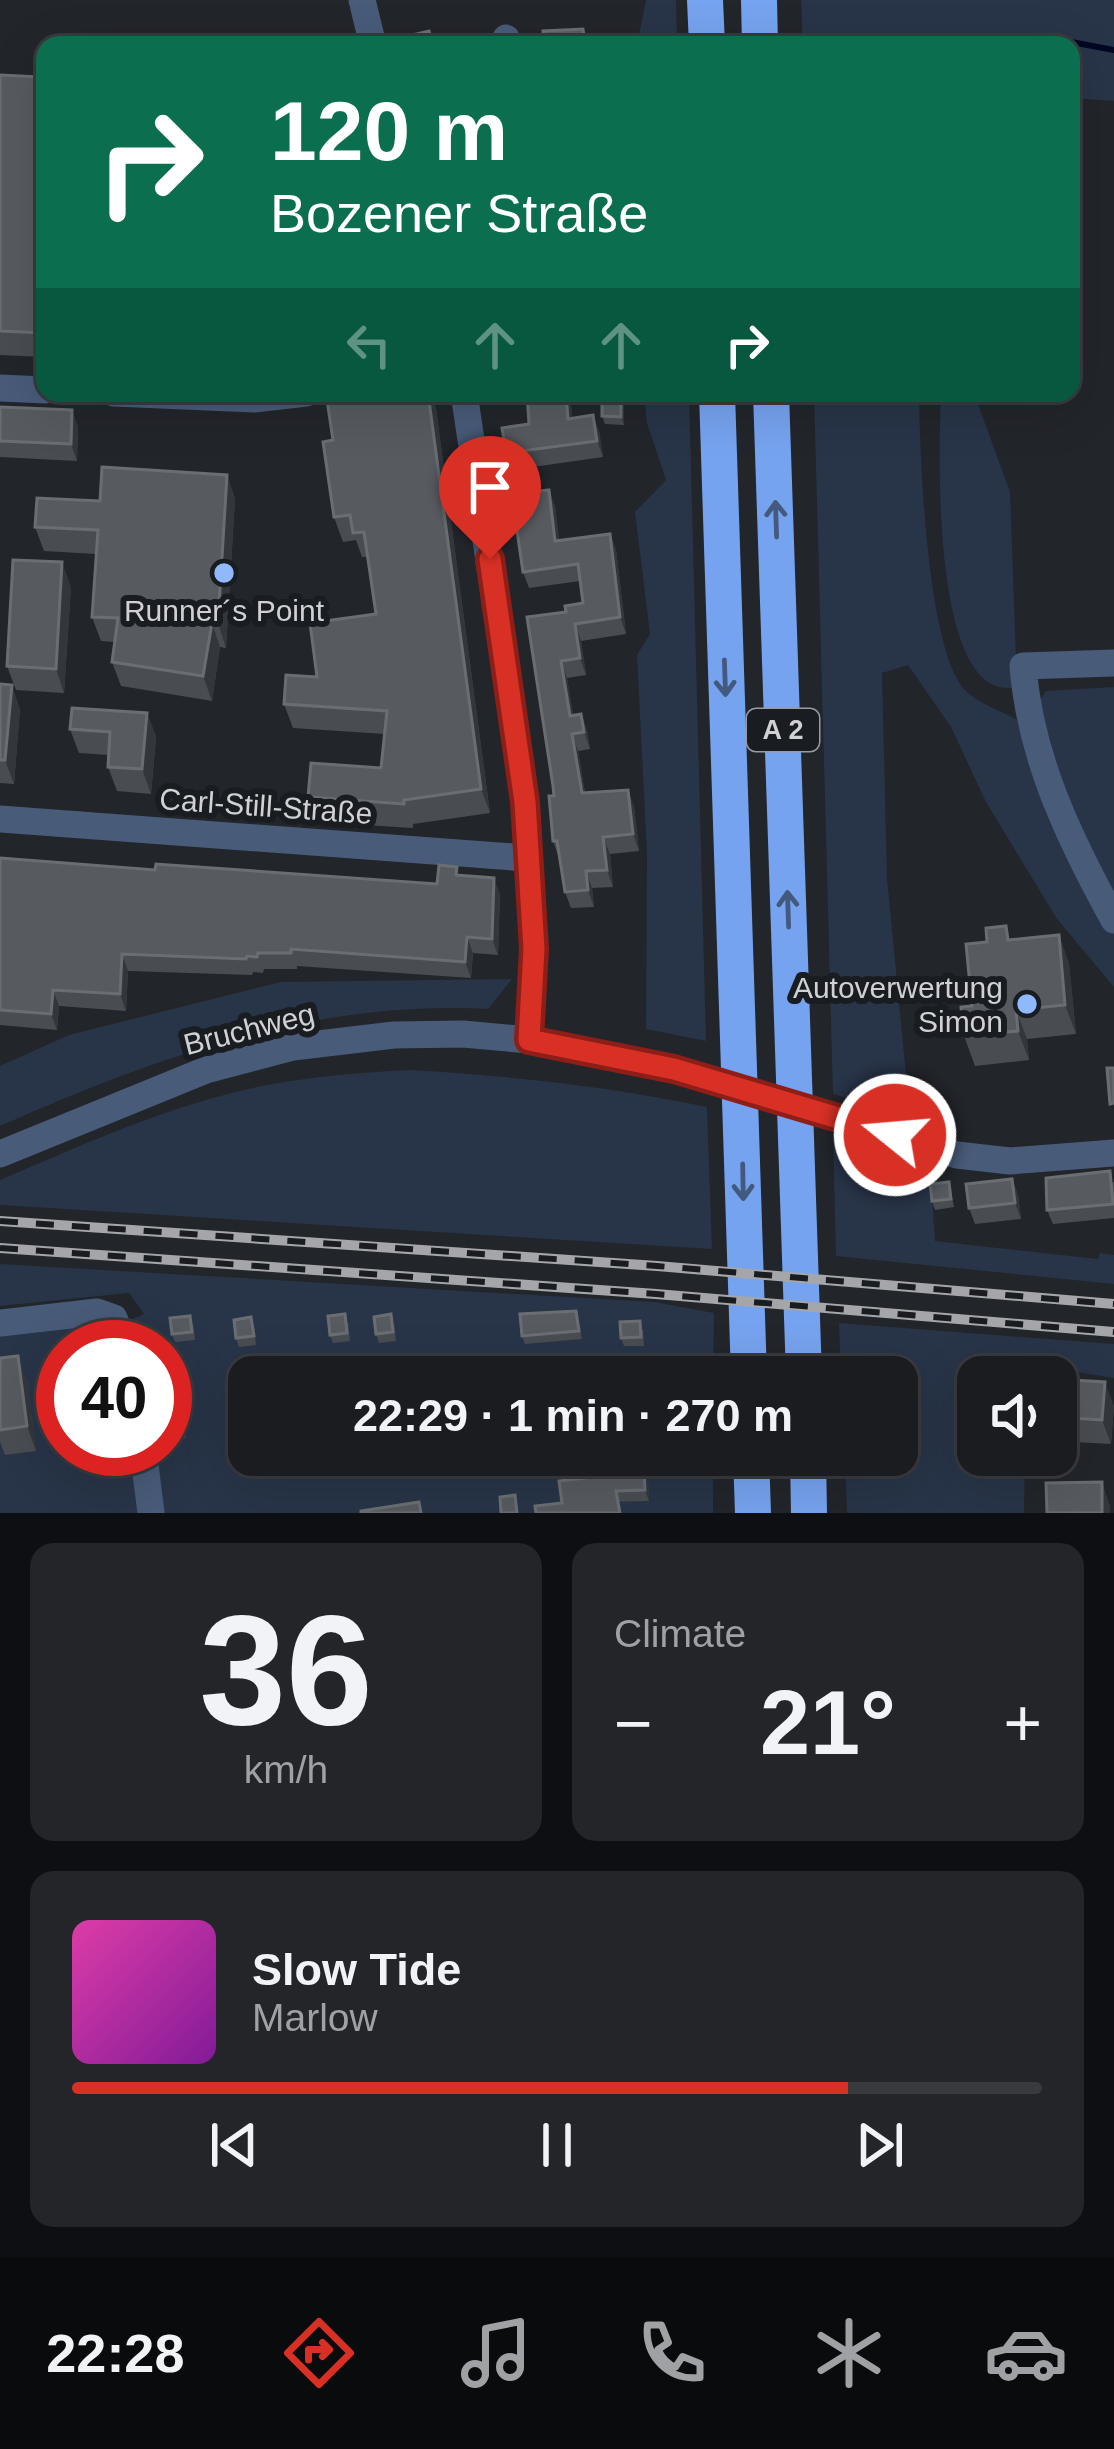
<!DOCTYPE html>
<meta charset="utf-8">
<style>
:root{--surface:#1a1c20;--page:#232529;--text:#f1f3f6;--muted:#9fa1a5;--line:#383a3e;--accent:#d93025}
body{margin:0;font-family:Arial,sans-serif;background:var(--page);color:var(--text);height:100vh;display:flex;flex-direction:column;font-size:45px;white-space:nowrap}
*{box-sizing:border-box;margin:0}
p{font-size:39px;color:var(--muted)}
.icon{flex:none;width:66px;height:66px;fill:none;stroke:currentColor;stroke-width:2;stroke-linecap:round;stroke-linejoin:round}
.map{position:relative;height:1513px;overflow:hidden}
.panel{display:flex;flex-direction:column;gap:30px;padding:30px;background:#0e0f12;flex:1}
.panel>*{flex:none}
.top-card{position:absolute;left:36px;top:36px;width:1044px;height:366px;border-radius:24px;box-shadow:0 12px 48px #0002,0 0 0 3px var(--line);background:#0b6e4f;color:#fff;overflow:hidden}
.tools{position:absolute;left:957px;top:1356px;display:grid;gap:24px}
.tools a{display:grid;place-items:center;width:120px;height:120px;border-radius:24px;background:var(--surface);box-shadow:0 12px 48px #0002,0 0 0 3px var(--line);font-size:60px}
.speed{position:absolute;left:36px;top:1320px;display:flex;gap:24px;font-size:60px;font-weight:700;text-align:center}
.speed>*{display:grid;place-content:center;width:156px;height:156px;border-radius:50%;background:var(--surface);box-shadow:0 12px 48px #0002,0 0 0 3px var(--line);line-height:1}
.speed .limit{border:18px solid #d22;background:#fff;color:#111}
.pin{position:absolute;display:grid;place-items:center;width:102px;height:102px;color:#fff;margin:-123px -51px;border-radius:50% 50% 50% 0;rotate:-45deg;box-shadow:0 0 12px #0007}
.pin .icon{rotate:45deg}
.me{position:absolute;width:132px;margin:-66px;rotate:287deg;stroke-linejoin:round;filter:drop-shadow(0 0 9px #0008)}
.turn{display:flex;align-items:center;gap:42px;height:252px;padding:0 36px;font-size:54px}
.turn .icon{width:156px;height:156px;stroke-width:2.5}
.turn b{display:block;font-size:84px;line-height:102px}
.lanes{display:flex;align-items:center;height:114px;padding:0 36px;background:#0003;justify-content:center;gap:60px;direction:ltr}
.lanes .off{opacity:.35}
.big{font-size:90px;font-weight:700;line-height:1.1}
.panel .card{flex:1;display:flex;flex-direction:column;justify-content:center;gap:18px;min-width:0;padding:0 42px;border-radius:24px;background:var(--page)}
.panel .dial{align-items:center;gap:0}
.dial b{font-size:156px;line-height:1}
.song{display:flex;align-items:center;gap:36px}
.cover{width:144px;height:144px;border-radius:18px;background:linear-gradient(135deg,hsl(320 70% 55%),hsl(290 70% 35%))}
.played{height:12px;border-radius:6px;background:linear-gradient(90deg,var(--accent) 80%,var(--line) 80%)}
.keys{display:flex;justify-content:space-around;direction:ltr}
.heat{display:flex;justify-content:space-between;align-items:center;font-size:66px;direction:ltr}
.panel .tiles{flex:1;display:grid;gap:30px;grid-template-columns:1fr 1fr}
.card:last-child{grid-column:span 2}
.trip{position:absolute;left:228px;top:1356px;width:690px;height:120px;border-radius:24px;background:var(--surface);box-shadow:0 12px 48px #0002,0 0 0 3px var(--line);font-weight:700;line-height:120px;text-align:center}
.dock{display:flex;height:192px;justify-content:space-around;align-items:center;background:#0a0b0d;color:var(--muted)}
.dock .icon{width:84px;height:84px}
.dock .selected{color:var(--accent)}
.dock b{font-size:54px;color:var(--text)}
.map>svg:first-child{display:block}
.green{fill:#283448;fill-rule:evenodd}
.lines{fill:none;stroke-linecap:round;stroke-linejoin:round}
.stream{stroke:#000824;stroke-width:6}
.minor{stroke:#485b79;stroke-width:27}
.highway{stroke:#76a3ef;stroke-width:36}
.rail-casing{stroke:#a4a6aa;stroke-width:10}
.rail{stroke:#191c20;stroke-width:6;stroke-dasharray:18;stroke-linecap:butt}
.wall{fill:#494d52}
.shaded-wall{fill:#33373c}
.building{fill:#575b60;stroke:#6a6e72;stroke-width:3}
.oneway{stroke:#43597d}
.route-casing{stroke:#8d1f18;stroke-width:30}
.route{stroke:#d93025;stroke-width:21}
.poi-dot{fill:#8fb8fd;stroke:#191c20;stroke-width:4.5}
.labels{text-anchor:middle;dominant-baseline:central;stroke-width:12;stroke-linejoin:round;paint-order:stroke}
.shield{fill:#191c20;stroke:#989b9f;stroke-width:3}
.shield-label{font-size:27px;font-weight:bold;fill:#cfd1d5}
.poi-label{font-size:30px;fill:#cfd1d5;stroke:#191c20}
.street-label{font-size:30px;fill:#cfd1d5;stroke:#191c20}
</style>
<div class="map">
<svg width="1114" height="1513" viewBox="0 0 1114 1513">
<rect width="100%" height="100%" fill="#22252a"/>
<!-- green -->
<g class="green">
<path d="M646 0H676L677 45H637Z"/>
<path d="M801 0H1114V101L1071 98V45H803Z"/>
<path d="M644 393H689L706 1041 646 1029 647 854 637 655 650 634 635 512 666 480 647 423Z"/>
<path d="M814 393H919C920 452 926 651 966 691 980 705 1006 712 1022 723L1046 814 1075 874 1114 933V987L1057 919 986 802 951 727 908 665 882 673 887 878 910 1116 833 1094Z"/>
<path d="M941 393H974L1010 492 1017 687C929 707 939 444 941 393Z"/>
<path d="M1114 687V902L1046 746 1041 699 1046 691Z"/>
<path d="M512 979 488 1009C314 1000 156 1057 0 1126V1066L69 1035 281 982Z"/>
<path d="M411 1070C510 1076 609 1086 707 1107L712 1249 0 1205V1180C86 1143 179 1101 272 1084 318 1076 364 1072 411 1070Z"/>
<path d="M833 1134 930 1164 935 1241 1098 1259 1100 1253 1114 1255V1284L836 1256Z"/>
<path d="M0 1264 654 1302 714 1313 713 1377H249V1455H713V1513H0V1336L87 1322 105 1331 144 1314 129 1293 0 1306ZM63 1347H165V1449H63Z"/>
<path d="M839 1323 1114 1344V1378L1064 1370 1028 1372 1027 1377H978V1455H1025L1024 1513H847L845 1455H897V1377H841Z"/>
</g>
<g class="lines">
<!-- stream -->
<path class="stream" d="M1063 45 1066 41 1114 50"/>
<!-- minor -->
<g class="minor">
<path d="M362 0 373 45"/>
<path d="M506 38V45"/>
<path d="M0 388 45 390"/>
<path d="M114 393 254 399 306 393"/>
<path d="M464 393 525 802 534 949 529 1040"/>
<path d="M1114 663 1023 666C1030 758 1070 840 1114 920"/>
<path d="M0 819 527 858"/>
<path d="M0 1154 206 1070 293 1047 394 1035 463 1034 529 1040 674 1069 957 1155 1010 1161 1114 1153"/>
<path d="M0 1323 97 1312 114 1318 125 1347"/>
<path d="M143 1449 151 1513"/>
</g>
<!-- highway -->
<g class="highway">
<path d="M705 0 707 45"/>
<path d="M759 0 760 45"/>
<path d="M717 393 749 1377"/>
<path d="M771 393 804 1377"/>
<path d="M751 1455 753 1513"/>
<path d="M808 1455 809 1513"/>
</g>
<defs>
<g id="rail">
<path d="M0 1221 657 1266 1114 1304"/>
<path d="M0 1248 656 1294 1114 1332"/>
</g>
</defs>
<!-- rail casing -->
<use href="#rail" class="rail-casing"/>
<!-- rail -->
<use href="#rail" class="rail"/>
</g>
<!-- wall -->
<g class="wall">
<path d="M45 67V357L0 355V75L41 77Z"/>
<path d="M374 393H430L436 409 490 813 413 824V828L317 822 308 797 381 768 385 734 293 728 284 704 317 677 376 614 368 557H362L356 540 343 542 334 517 333 440Z"/>
<path d="M527 393H570L572 418 599 431 603 457 512 470 506 453 529 424Z"/>
<path d="M624 393V425L605 424 602 416Z"/>
<path d="M0 407 78 426 77 461 0 457Z"/>
<path d="M227 475 235 499 226 648 220 647 212 701 121 686 112 662 115 642 101 641 92 617 96 554 44 551 35 527 100 501Z"/>
<path d="M555 506 559 541 610 534 616 550 626 634 581 641 586 675 567 678 573 715 581 714 587 731 590 749 578 751 585 793 634 806 639 851 610 854 613 887 592 888 594 907 571 908 565 892 559 858 553 841 554 796 527 617 566 612 583 603 580 581 529 588 523 572Z"/>
<path d="M71 587 64 693 16 690 7 666Z"/>
<path d="M0 684 20 709 14 784 0 783Z"/>
<path d="M147 713 156 737 151 794 117 791 108 767 109 755 79 753 70 729Z"/>
<path d="M0 858 155 870 437 884 460 875 500 894 498 955 473 953 471 978 297 966V969H264L263 973 253 972 252 975 128 971 126 1011 59 1006 57 1030 0 1025Z"/>
<path d="M1059 935 1069 964 1076 1034 1027 1039 1029 1060 975 1066 964 1036 972 1006 1011 940Z"/>
<path d="M1012 1179 1018 1195 1021 1219 975 1224 969 1208Z"/>
<path d="M949 1182 954 1207 935 1210 932 1201Z"/>
<path d="M1114 1182V1218L1053 1224 1047 1210Z"/>
<path d="M576 1311 582 1339 525 1344 522 1336Z"/>
<path d="M348 1322 350 1341 333 1343 330 1335Z"/>
<path d="M394 1323 396 1341 379 1343 376 1334Z"/>
<path d="M193 1324 195 1340 175 1342 172 1334Z"/>
<path d="M254 1326 256 1345 239 1347 236 1338Z"/>
<path d="M643 1329 644 1346H624L621 1338Z"/>
<path d="M0 1358 27 1380 36 1451 5 1455 0 1442Z"/>
<path d="M1056 1379 1114 1406 1111 1444 1056 1441Z"/>
<path d="M181 1409 184 1418 186 1438 168 1439 165 1431Z"/>
<path d="M648 1481 649 1501 562 1503Z"/>
</g>
<!-- shaded-wall -->
<g class="shaded-wall">
<path d="M428 393H430L436 409 490 813 481 789Z"/>
<path d="M566 393H570L574 435 568 419Z"/>
<path d="M621 393H624V425L621 417Z"/>
<path d="M72 410 78 426 77 461 71 444Z"/>
<path d="M593 415 599 431 603 457 597 441Z"/>
<path d="M227 475 235 499 226 648 218 623Z"/>
<path d="M549 490 555 506 561 558 555 541Z"/>
<path d="M610 534 616 550 626 634 620 617Z"/>
<path d="M62 562 71 587 64 693 56 669Z"/>
<path d="M212 623 220 647 212 701 203 676Z"/>
<path d="M575 624 581 641 586 675 580 658Z"/>
<path d="M561 661 567 678 576 733 570 716Z"/>
<path d="M12 685 20 709 14 784 5 760Z"/>
<path d="M147 713 156 737 151 794 142 769Z"/>
<path d="M581 714 587 731 590 749 584 732Z"/>
<path d="M572 734 578 751 588 810 582 793Z"/>
<path d="M628 790 634 806 639 851 633 834Z"/>
<path d="M603 837 610 854 613 887 607 870Z"/>
<path d="M586 871 592 888 594 907 588 890Z"/>
<path d="M494 878 500 894 498 955 492 939Z"/>
<path d="M1059 935 1069 964 1076 1034 1065 1005Z"/>
<path d="M467 937 473 953 471 978 465 962Z"/>
<path d="M122 954 128 971 126 1011 120 994Z"/>
<path d="M53 990 59 1006 57 1030 51 1014Z"/>
<path d="M1016 1010 1027 1039 1029 1060 1018 1031Z"/>
<path d="M1012 1179 1018 1195 1021 1219 1015 1203Z"/>
<path d="M18 1356 27 1380 36 1451 27 1426Z"/>
<path d="M1105 1382 1114 1406 1111 1444 1102 1420Z"/>
<path d="M644 1471 648 1481 649 1501 645 1490Z"/>
<path d="M1102 1482 1110 1506V1513H1102Z"/>
</g>
<!-- building -->
<g class="building">
<path d="M583 29 585 45H544L543 31Z"/>
<path d="M429 31 432 41 447 37 450 45H415L412 35Z"/>
<path d="M42 67H45V333L0 331V75L41 77Z"/>
<path d="M374 393H428L481 789 404 800V804L308 797 311 763 381 768 387 711 284 704 286 675 317 677 310 623 376 614 364 532 353 533 350 515 334 517 323 442 333 440 327 400Z"/>
<path d="M527 393H566L568 419 593 415 597 441 506 453 502 428 529 424Z"/>
<path d="M602 393H621V417L602 416Z"/>
<path d="M0 407 72 410 71 444 0 441Z"/>
<path d="M102 467 227 475 218 623H212L203 676 112 662 118 618 92 617 98 530 35 527 37 498 100 501Z"/>
<path d="M549 490 555 541 610 534 620 617 575 624 580 658 561 661 570 716 581 714 584 732 572 734 582 793 628 790 633 834 603 837 607 870 586 871 588 890 565 892 557 841H553L549 796H554L553 786 527 617 566 612 565 606 583 603 578 564 523 572 513 503 532 501 530 492Z"/>
<path d="M13 560 62 562 56 669 7 666Z"/>
<path d="M0 684 12 685 5 760H0Z"/>
<path d="M72 708 147 713 142 769 108 767 110 732 70 729Z"/>
<path d="M0 858 155 870 156 864 437 884 439 865 457 867 456 875 494 878 492 939 467 937 465 962 291 949V953H258L257 957 247 956 246 959 122 954 120 994 53 990 51 1014 0 1010Z"/>
<path d="M1006 926 1008 940 1059 935 1065 1005 1016 1010 1018 1031 964 1036 961 1007 972 1006 966 944 987 942 986 928Z"/>
<path d="M1107 1068H1114V1103L1110 1104Z"/>
<path d="M1110 1171 1113 1204 1047 1210 1046 1178Z"/>
<path d="M1012 1179 1015 1203 969 1208 966 1184Z"/>
<path d="M949 1182 951 1199 932 1201 930 1184Z"/>
<path d="M576 1311 579 1331 522 1336 520 1314Z"/>
<path d="M345 1314 347 1333 330 1335 328 1316Z"/>
<path d="M391 1314 393 1332 376 1334 374 1317Z"/>
<path d="M190 1316 192 1332 172 1334 170 1318Z"/>
<path d="M251 1317 254 1336 236 1338 234 1320Z"/>
<path d="M640 1321 641 1337 621 1338 620 1322Z"/>
<path d="M18 1356 27 1426 0 1430V1358Z"/>
<path d="M1056 1379 1105 1382 1102 1420 1056 1417Z"/>
<path d="M181 1409 183 1430 165 1431V1411Z"/>
<path d="M644 1471 645 1490 616 1491 620 1513H536L535 1506 562 1503 559 1481Z"/>
<path d="M1102 1482V1513H1047L1046 1483Z"/>
<path d="M515 1495 517 1513H501L500 1497Z"/>
<path d="M419 1502 421 1513H361V1511Z"/>
</g>
<!-- one-way arrows -->
<defs><path id="oneway-shaft" d="M-6 0H5M1.5-3L5.5 0L1.5 3" fill="none" stroke-width="1.6" stroke-linecap="round" stroke-linejoin="round" transform="scale(3)"/></defs>
<g class="oneway">
<use href="#oneway-shaft" transform="translate(776 519) rotate(-92)"/>
<use href="#oneway-shaft" transform="translate(725 678) rotate(88)"/>
<use href="#oneway-shaft" transform="translate(788 909) rotate(-92)"/>
<use href="#oneway-shaft" transform="translate(743 1182) rotate(89)"/>
</g>
<g class="lines">
<defs>
<path id="route" d="M490 559 525 802 534 949 529 1040 674 1069 895 1135"/>
</defs>
<!-- route casing -->
<use href="#route" class="route-casing"/>
<!-- route -->
<use href="#route" class="route"/>
</g>
<!-- markers -->
<g class="poi-dot">
<circle cx="224" cy="573" r="12"/>
<circle cx="1027" cy="1004" r="12"/>
</g>
<g class="labels">
<!-- shield labels -->
<rect class="shield" x="747" y="709" width="72" height="42" rx="9"/>
<g class="shield-label">
<text x="783" y="730">A 2</text>
</g>
<!-- poi labels -->
<g class="poi-label">
<text x="224" y="610">Runner´s Point</text>
<text x="1003" y="987" text-anchor="end">Autoverwertung<tspan x="1003" dy="34">Simon</tspan></text>
</g>
<!-- street labels -->
<g class="street-label">
<text transform="translate(266 806) rotate(4)">Carl-Still-Straße</text>
<text transform="translate(249 1029) rotate(-14)">Bruchweg</text>
</g>
</g>
</svg>
<div class="tools">
<a><svg class="icon" aria-label="sound" viewBox="0 0 24 24"><path d="M4 9h4l5-4v14l-5-4H4zM17 9q2 3 0 6"/></svg></a>
</div>
<div class="speed"><div class="limit">40</div></div>
<div class="pin" style="left:490px;top:559px;background:#d93025"><svg class="icon" aria-label="arrive" viewBox="0 0 24 24"><path d="M6 21V4h12l-3 4 3 4H6"/></svg></div>
<svg class="me" style="left:895px;top:1135px" viewBox="-20 -20 40 40"><circle r="17" fill="#d93025" stroke="#fff" stroke-width="3"/><path d="M0-11L8 9 0 5-8 9z" fill="#fff"/></svg>
<div class="trip">22:29 · 1 min · 270 m</div>
<div class="top-card">
<div class="turn"><svg class="icon" aria-label="right" viewBox="0 0 24 24"><path d="M7 20v-9h11M14 6l5 5-5 5"/></svg><div><b>120 m</b>Bozener Straße</div></div>
<div class="lanes"><svg class="icon off" aria-label="left" viewBox="0 0 24 24"><path d="M17 20v-9H6M10 6l-5 5 5 5"/></svg><svg class="icon off" aria-label="ahead" viewBox="0 0 24 24"><path d="M12 20V5M6 11l6-6 6 6"/></svg><svg class="icon off" aria-label="ahead" viewBox="0 0 24 24"><path d="M12 20V5M6 11l6-6 6 6"/></svg><svg class="icon" aria-label="right" viewBox="0 0 24 24"><path d="M7 20v-9h11M14 6l5 5-5 5"/></svg></div>
</div>
</div>
<section class="panel">
<div class="tiles">
<div class="card dial"><b>36</b><p>km/h</p></div>
<div class="card"><p>Climate</p>
<div class="heat"><a>−</a><b class="big">21°</b><a>+</a></div>
</div>
<div class="card">
<div class="song"><i class="cover"></i><div><b>Slow Tide</b><p>Marlow</p></div></div>
<div class="played"></div>
<div class="keys"><svg class="icon" aria-label="previous" viewBox="0 0 24 24"><path d="M18 5L8 12l10 7zM5 5v14"/></svg><svg class="icon" aria-label="pause" viewBox="0 0 24 24"><path d="M8 5v14M16 5v14"/></svg><svg class="icon" aria-label="next" viewBox="0 0 24 24"><path d="M6 5l10 7-10 7zM19 5v14"/></svg></div>
</div>
</div>
</section>
<nav class="dock">
<b>22:28</b>
<svg class="icon selected" aria-label="directions" viewBox="0 0 24 24"><path d="M12 3l9 9-9 9-9-9zM9 14v-3h6M13 9l2 2-2 2"/></svg>
<svg class="icon" aria-label="music" viewBox="0 0 24 24"><path d="M9 18V5l10-2v13"/><circle cx="6" cy="18" r="3"/><circle cx="16" cy="16" r="3"/></svg>
<svg class="icon" aria-label="phone" viewBox="0 0 24 24"><path d="M5 4h4l2 5-3 2q2 4 5 5l2-3 5 2v4C11 20 4 13 5 4z"/></svg>
<svg class="icon" aria-label="climate" viewBox="0 0 24 24"><path d="M12 3v18M4 7l16 10M4 17L20 7"/></svg>
<svg class="icon" aria-label="car" viewBox="0 0 24 24"><path d="M5 17H2v-5l4-1 3-4h7l3 4 3 1v5h-3M9 17h6M6 11h13"/><circle cx="7" cy="17" r="2"/><circle cx="17" cy="17" r="2"/></svg>
</nav>
